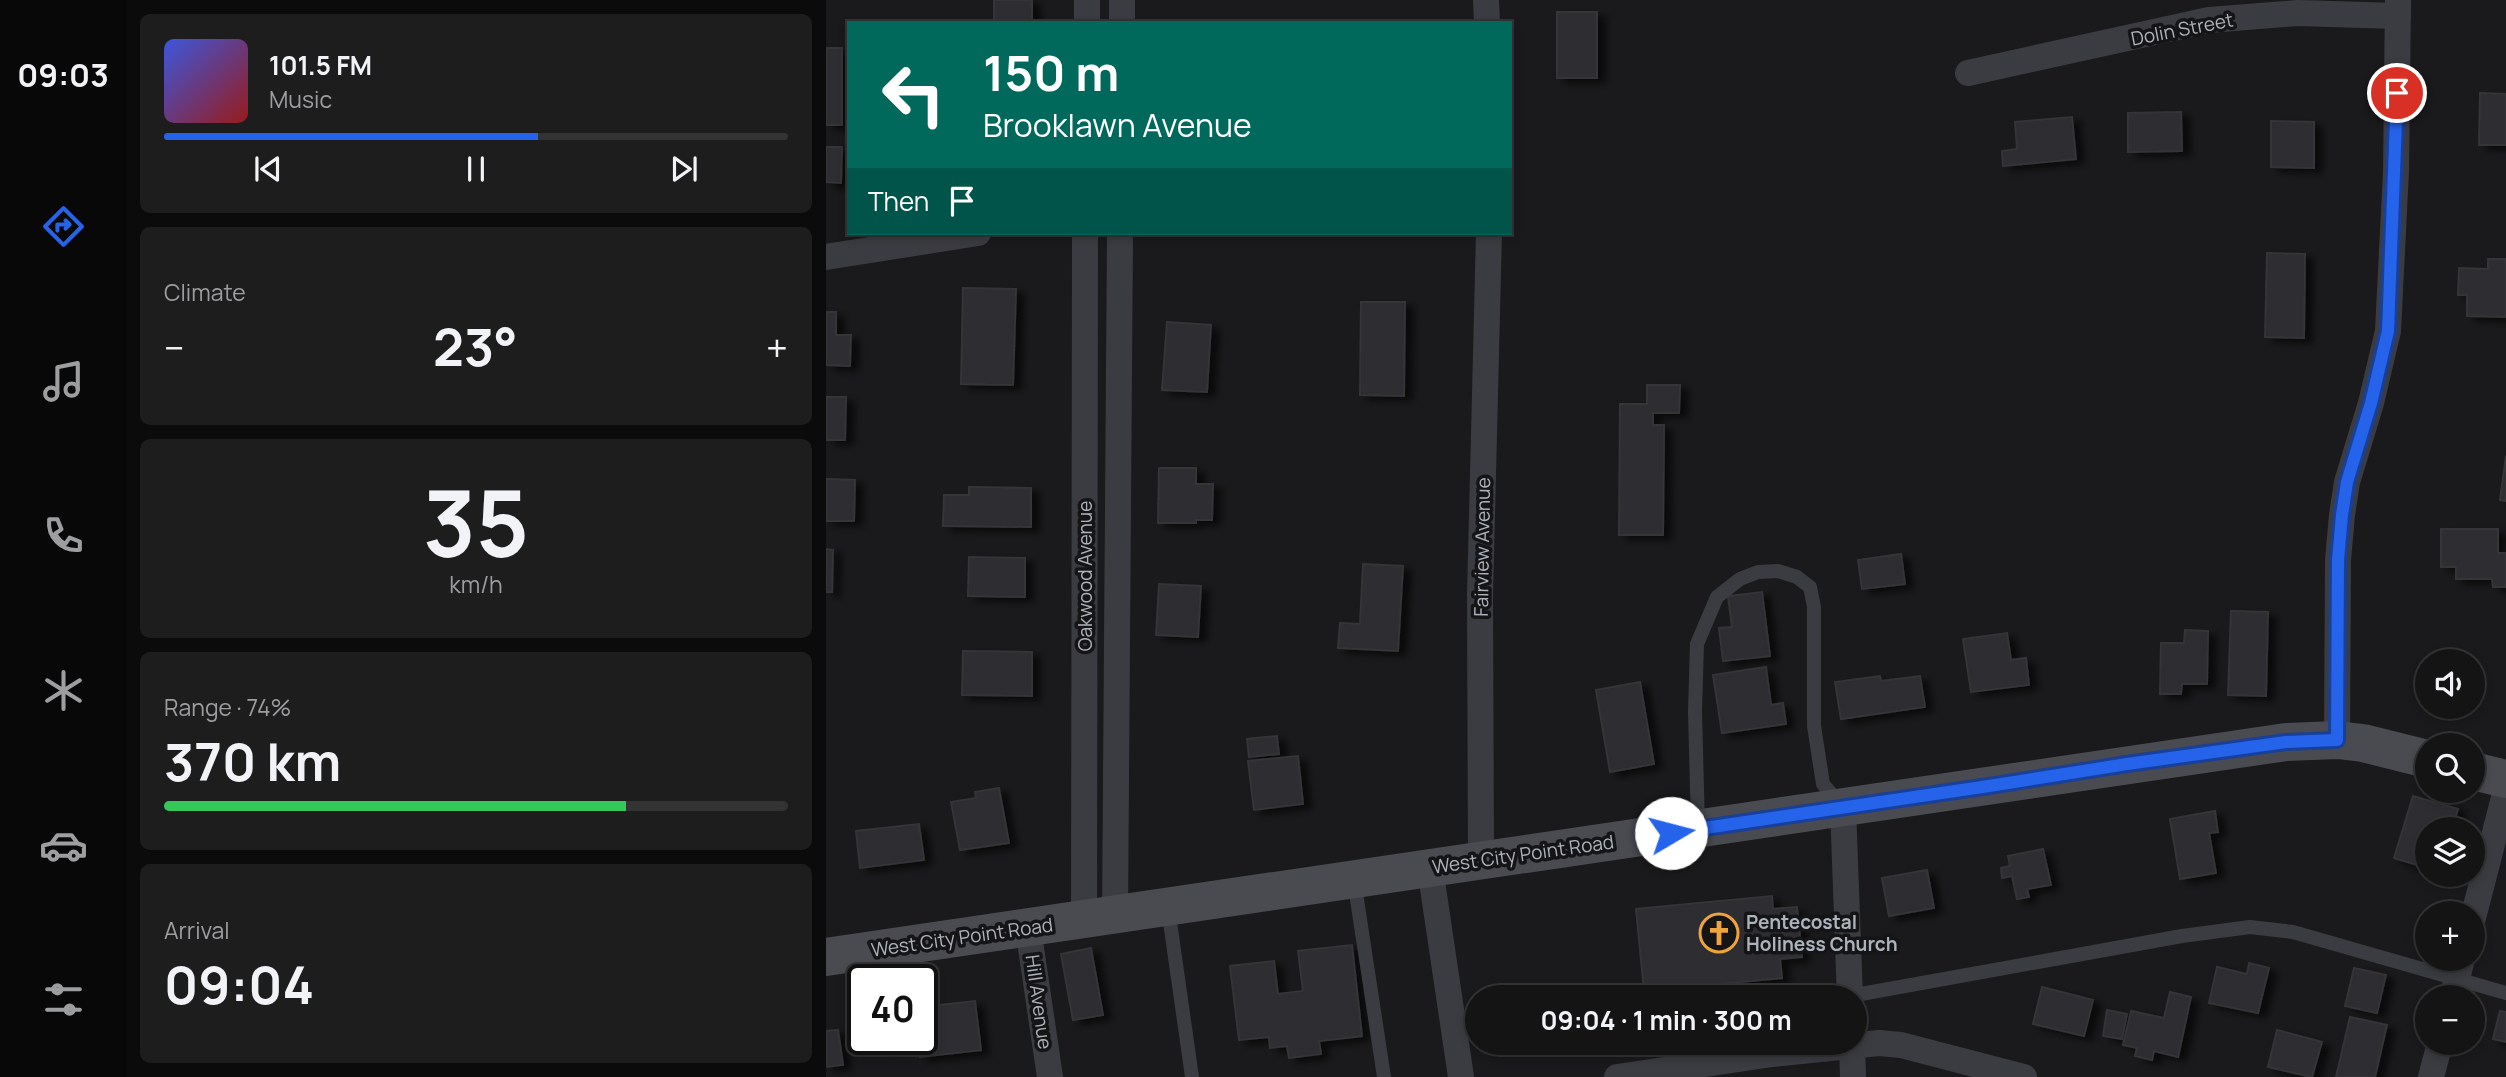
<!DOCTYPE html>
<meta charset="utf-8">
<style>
:root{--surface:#141415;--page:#1d1d1e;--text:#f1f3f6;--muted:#9d9ea0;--line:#333334;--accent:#2563eb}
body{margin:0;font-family:Manrope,sans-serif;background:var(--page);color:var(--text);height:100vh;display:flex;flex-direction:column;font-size:26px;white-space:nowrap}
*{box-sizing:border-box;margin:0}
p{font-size:23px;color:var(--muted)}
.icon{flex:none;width:38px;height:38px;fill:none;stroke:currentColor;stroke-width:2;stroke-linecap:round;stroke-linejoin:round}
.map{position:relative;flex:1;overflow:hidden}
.details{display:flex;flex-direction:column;gap:14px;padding:14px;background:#0b0b0c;width:700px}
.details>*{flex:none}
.hud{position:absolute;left:21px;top:21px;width:665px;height:214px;border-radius:0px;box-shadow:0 4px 10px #0003,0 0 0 2px var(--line);background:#00695c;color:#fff;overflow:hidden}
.controls{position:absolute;left:1589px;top:649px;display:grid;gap:14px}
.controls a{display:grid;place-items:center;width:70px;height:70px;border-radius:50%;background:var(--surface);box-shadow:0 4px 10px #0003,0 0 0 2px var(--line);font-size:35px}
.speed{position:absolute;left:21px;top:964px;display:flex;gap:14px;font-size:35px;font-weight:700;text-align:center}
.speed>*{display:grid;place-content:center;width:91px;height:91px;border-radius:50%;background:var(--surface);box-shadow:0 4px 10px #0003,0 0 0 2px var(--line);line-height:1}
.speed .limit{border:4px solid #111;border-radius:10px;background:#fff;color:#111}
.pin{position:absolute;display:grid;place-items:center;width:60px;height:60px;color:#fff;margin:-30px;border:4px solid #fff;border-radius:50%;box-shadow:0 2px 7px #0007}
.me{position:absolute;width:77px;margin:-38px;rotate:82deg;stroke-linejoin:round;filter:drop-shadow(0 0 5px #0008)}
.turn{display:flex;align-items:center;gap:24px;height:147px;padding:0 21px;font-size:32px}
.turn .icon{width:91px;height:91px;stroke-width:2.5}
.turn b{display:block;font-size:49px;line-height:60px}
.then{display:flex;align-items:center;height:66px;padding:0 21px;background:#0003;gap:14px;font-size:26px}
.big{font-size:52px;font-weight:700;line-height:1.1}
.details .tile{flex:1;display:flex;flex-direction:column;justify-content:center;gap:10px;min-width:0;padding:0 24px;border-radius:10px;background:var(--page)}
.details .dial{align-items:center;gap:0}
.dial b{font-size:91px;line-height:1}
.song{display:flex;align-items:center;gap:21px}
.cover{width:84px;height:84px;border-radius:10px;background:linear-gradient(135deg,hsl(230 70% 55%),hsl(0 70% 35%))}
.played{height:7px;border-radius:4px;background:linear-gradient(90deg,var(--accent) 60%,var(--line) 60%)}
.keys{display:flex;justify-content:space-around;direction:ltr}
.heat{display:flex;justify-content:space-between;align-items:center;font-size:38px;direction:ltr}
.charge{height:10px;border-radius:5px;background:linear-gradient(90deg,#34c759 74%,var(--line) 0)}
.trip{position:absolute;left:639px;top:985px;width:402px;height:70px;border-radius:35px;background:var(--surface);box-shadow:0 4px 10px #0003,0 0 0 2px var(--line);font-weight:700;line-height:70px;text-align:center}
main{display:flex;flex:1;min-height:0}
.tab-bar{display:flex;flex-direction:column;width:126px;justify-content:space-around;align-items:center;background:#080808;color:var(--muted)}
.tab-bar .icon{width:49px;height:49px}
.tab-bar .active{color:var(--accent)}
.tab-bar b{font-size:32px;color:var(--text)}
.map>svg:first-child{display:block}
.building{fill:#2d2d30;stroke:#343438;stroke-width:2;filter:url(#shadow)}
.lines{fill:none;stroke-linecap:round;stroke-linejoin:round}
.lane{stroke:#3b3c41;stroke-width:14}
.street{stroke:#3b3c41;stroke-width:26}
.secondary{stroke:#494b51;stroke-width:38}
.route-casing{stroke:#184099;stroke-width:18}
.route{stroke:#2563eb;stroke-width:12}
.labels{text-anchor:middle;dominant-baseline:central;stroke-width:7;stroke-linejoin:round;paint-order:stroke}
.street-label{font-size:19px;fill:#adb2bb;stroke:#151517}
.poi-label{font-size:19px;font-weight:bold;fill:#adb2bb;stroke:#151517;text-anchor:start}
</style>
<main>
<nav class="tab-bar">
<b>09:03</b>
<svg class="icon active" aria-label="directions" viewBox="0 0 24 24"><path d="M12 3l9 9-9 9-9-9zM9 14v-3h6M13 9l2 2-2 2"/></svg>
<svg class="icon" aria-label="music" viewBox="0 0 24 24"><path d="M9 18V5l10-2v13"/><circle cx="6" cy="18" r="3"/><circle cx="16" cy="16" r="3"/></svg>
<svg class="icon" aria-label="phone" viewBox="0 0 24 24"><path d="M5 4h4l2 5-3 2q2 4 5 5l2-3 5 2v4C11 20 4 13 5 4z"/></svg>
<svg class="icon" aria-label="climate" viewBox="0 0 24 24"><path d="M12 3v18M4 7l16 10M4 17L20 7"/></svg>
<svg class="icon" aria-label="car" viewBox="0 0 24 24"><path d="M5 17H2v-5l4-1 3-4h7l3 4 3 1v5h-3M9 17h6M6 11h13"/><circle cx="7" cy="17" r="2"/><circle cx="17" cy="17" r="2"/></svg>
<svg class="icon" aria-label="filters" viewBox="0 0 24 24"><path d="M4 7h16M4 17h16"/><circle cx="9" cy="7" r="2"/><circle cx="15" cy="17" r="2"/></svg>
</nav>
<section class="details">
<div class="tile">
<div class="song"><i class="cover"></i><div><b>101.5 FM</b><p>Music</p></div></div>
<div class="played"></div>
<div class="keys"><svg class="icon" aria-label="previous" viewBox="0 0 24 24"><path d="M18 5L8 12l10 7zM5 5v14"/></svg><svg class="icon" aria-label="pause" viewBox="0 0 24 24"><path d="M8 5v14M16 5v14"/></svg><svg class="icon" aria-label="next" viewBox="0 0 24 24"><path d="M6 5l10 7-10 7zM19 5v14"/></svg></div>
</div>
<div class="tile"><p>Climate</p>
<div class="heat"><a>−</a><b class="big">23°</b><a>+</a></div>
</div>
<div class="tile dial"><b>35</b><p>km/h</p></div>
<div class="tile"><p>Range · 74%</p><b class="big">370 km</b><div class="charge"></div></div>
<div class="tile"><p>Arrival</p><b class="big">09:04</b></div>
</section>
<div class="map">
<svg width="1680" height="1077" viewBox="0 0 1680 1077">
<defs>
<filter id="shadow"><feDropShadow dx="8" dy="4.5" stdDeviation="3.5" flood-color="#0009"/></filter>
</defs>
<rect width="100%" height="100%" fill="#1a1a1c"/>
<!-- building -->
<g class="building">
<rect x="168" y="0" width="38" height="23"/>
<rect x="731" y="12" width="40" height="66"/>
<rect x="0" y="48" width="16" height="77"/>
<path d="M1654 93 1680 94V145H1653Z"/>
<path d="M1355 112 1356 151 1302 152V113Z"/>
<path d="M1246 117 1250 159 1177 166 1176 151 1191 149 1189 122Z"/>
<path d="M1445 121 1488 122V168L1445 167Z"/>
<path d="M0 147H16L15 183 0 182Z"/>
<path d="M1441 253 1479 254 1478 338 1439 337Z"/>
<path d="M1662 259H1680V317L1641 316V295H1632L1633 268 1662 269Z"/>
<path d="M137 288 190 289 187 385 135 384Z"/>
<path d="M535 302H579L578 396 534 395Z"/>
<path d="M0 312H10V335H25L24 366 0 365Z"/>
<path d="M341 322 385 325 381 392 336 390Z"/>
<path d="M821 385H854L853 413H827V425H838L837 535H793L794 404H821Z"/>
<path d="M0 397H20L19 440H0Z"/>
<path d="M1680 456V501L1674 500Z"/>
<path d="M333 468H370V484H387L386 520H370V523H332Z"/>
<path d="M0 479 29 480 28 521H0Z"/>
<path d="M143 487 205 488V527L117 526 118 495H143Z"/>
<path d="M1615 529H1672V553H1680V587H1667L1666 579H1630V567H1615Z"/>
<path d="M0 549 7 550 6 592H0Z"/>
<path d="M1075 554 1079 584 1036 589 1032 560Z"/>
<path d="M143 557 199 558V597L142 596Z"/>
<path d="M537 564 577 566 572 651 512 648 514 623 534 624Z"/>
<path d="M333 584 375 586 372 637 330 635Z"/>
<path d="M936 592 944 656 897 661 893 628 906 627 902 596Z"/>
<path d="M1405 611 1442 612 1440 696 1402 695Z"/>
<path d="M1359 630 1382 631 1381 684H1356L1355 694H1334L1335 643H1358Z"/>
<path d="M1181 633 1185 660 1200 658 1203 685 1145 692 1137 639Z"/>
<path d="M137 651 206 652V696L136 695Z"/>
<path d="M940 667 945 705 957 703 960 724 896 733 887 675Z"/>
<path d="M1054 676 1055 681 1094 676 1099 707 1015 719 1009 682Z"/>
<path d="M814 682 828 764 784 772 770 690Z"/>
<path d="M451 736 453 754 423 757 421 739Z"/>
<path d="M472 756 477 804 428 810 422 761Z"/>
<path d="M173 788 183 843 134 850 125 802 150 798 149 792Z"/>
<path d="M1587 796 1632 809 1626 830H1601V868L1568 858Z"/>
<path d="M1389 811 1392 832 1383 833 1390 873 1354 879 1344 819Z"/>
<path d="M93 824 98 860 34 868 30 831Z"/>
<path d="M1217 849 1225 885 1201 889 1203 897 1191 899 1186 876 1176 878 1175 868 1184 866 1182 856Z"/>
<path d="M1101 870 1108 908 1063 916 1056 878Z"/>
<path d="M946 896 947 909 971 907 976 957 954 959 956 978 818 991 810 909Z"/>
<path d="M526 945 536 1036 493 1041 495 1054 463 1058 461 1046 444 1048 443 1037 413 1040 404 966 448 961 452 994 477 991 472 951Z"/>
<path d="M265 948 277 1015 247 1020 235 954Z"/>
<path d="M1423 963 1443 968 1432 1013 1383 1003 1391 967 1421 974Z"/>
<path d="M1528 968 1560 975 1551 1013 1519 1006Z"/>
<path d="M1216 987 1267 1000 1258 1036 1207 1024Z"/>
<path d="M1344 992 1365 997 1352 1057 1328 1051 1326 1060 1309 1056 1311 1048 1297 1045 1305 1011 1338 1018Z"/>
<path d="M149 1001 155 1050 94 1057 93 1043 57 1047 56 1040H96V1007Z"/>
<path d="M1281 1010 1301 1014 1296 1039 1277 1036Z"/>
<path d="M1674 1011 1680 1012V1042L1667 1039Z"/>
<path d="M1524 1017 1561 1025 1549 1077H1510Z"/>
<path d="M12 1030 17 1065 0 1067V1031Z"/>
<path d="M1451 1030 1496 1042 1486 1077 1442 1067Z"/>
</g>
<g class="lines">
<!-- lane -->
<g class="lane">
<path d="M872 828 869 711 871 644 891 597 914 579 932 572 952 571 971 577 984 587 988 607V726L997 784 1014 804"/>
<path d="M528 880 558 1077"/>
<path d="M342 908 366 1077"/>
<path d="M1024 996 1356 936 1424 927 1467 932 1680 993"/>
</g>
<!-- street -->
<g class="street">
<path d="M660 0 661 23"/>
<path d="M261 23V0"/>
<path d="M296 23V0"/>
<path d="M1142 73 1383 20 1472 13 1572 16"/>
<path d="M0 257 152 233"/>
<path d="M1511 740 1512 560 1516 515 1521 482 1545 403 1562 331 1570 171 1572 0"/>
<path d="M1017 807 1024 998"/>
<path d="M655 860 654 595 663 233"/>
<path d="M604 868 635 1077"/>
<path d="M289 916 294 233"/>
<path d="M1647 918 1680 790"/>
<path d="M258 920 259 233"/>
<path d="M202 928 224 1077"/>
<path d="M1626 998 1636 959"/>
<path d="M1026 1043 1027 1077"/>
<path d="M791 1077 946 1054 1053 1043 1075 1045 1198 1077"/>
<path d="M1605 1077 1614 1043"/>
</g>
<!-- secondary -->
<g class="secondary">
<path d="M1647 771 1680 779"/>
<path d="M0 957 1460 742 1511 740 1537 743 1601 759"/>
</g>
</g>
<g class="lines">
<defs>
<path id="route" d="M845 833 1163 786 1301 764 1460 742 1511 740 1512 560 1516 515 1521 482 1545 403 1562 331 1571 93"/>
</defs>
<!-- route casing -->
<use href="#route" class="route-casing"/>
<!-- route -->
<use href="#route" class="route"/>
</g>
<!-- icons -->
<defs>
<symbol id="church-ring" viewBox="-11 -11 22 22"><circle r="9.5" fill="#151517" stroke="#eea33f" stroke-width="1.5"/><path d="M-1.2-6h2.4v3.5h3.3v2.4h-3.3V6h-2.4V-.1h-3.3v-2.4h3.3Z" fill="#eea33f"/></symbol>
</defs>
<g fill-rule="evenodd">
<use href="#church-ring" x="871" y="911" width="44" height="44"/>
</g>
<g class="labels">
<!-- street labels -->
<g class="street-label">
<text transform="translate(1356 29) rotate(-11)">Dolin Street</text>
<text transform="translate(656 547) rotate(-89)">Fairview Avenue</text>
<text transform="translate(259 576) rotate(-90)">Oakwood Avenue</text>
<text transform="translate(697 854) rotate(-8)">West City Point Road</text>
<text transform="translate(136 937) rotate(-8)">West City Point Road</text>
<text transform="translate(213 1002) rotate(82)">Hill Avenue</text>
</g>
<!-- poi labels -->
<g class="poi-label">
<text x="920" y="922">Pentecostal<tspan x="920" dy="22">Holiness Church</tspan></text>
</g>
</g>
</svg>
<div class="controls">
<a><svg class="icon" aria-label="sound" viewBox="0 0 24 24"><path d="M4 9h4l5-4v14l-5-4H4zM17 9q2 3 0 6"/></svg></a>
<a><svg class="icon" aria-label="search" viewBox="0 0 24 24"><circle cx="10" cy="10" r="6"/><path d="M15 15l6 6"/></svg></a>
<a><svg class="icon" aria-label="layers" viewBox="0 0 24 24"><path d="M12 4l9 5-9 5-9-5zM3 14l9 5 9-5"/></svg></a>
<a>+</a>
<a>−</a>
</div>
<div class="speed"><div class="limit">40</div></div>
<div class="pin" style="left:1571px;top:93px;background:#d93025"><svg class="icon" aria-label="arrive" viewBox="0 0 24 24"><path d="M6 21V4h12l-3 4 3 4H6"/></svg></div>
<svg class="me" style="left:845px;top:833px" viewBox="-20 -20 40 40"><circle r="19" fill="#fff"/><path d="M0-13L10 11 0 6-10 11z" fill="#2563eb"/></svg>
<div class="trip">09:04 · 1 min · 300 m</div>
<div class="hud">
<div class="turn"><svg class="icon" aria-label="left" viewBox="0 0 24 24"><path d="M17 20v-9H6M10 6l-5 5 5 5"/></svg><div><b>150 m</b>Brooklawn Avenue</div></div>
<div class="then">Then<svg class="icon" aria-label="arrive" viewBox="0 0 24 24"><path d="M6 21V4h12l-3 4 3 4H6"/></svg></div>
</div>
</div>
</main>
